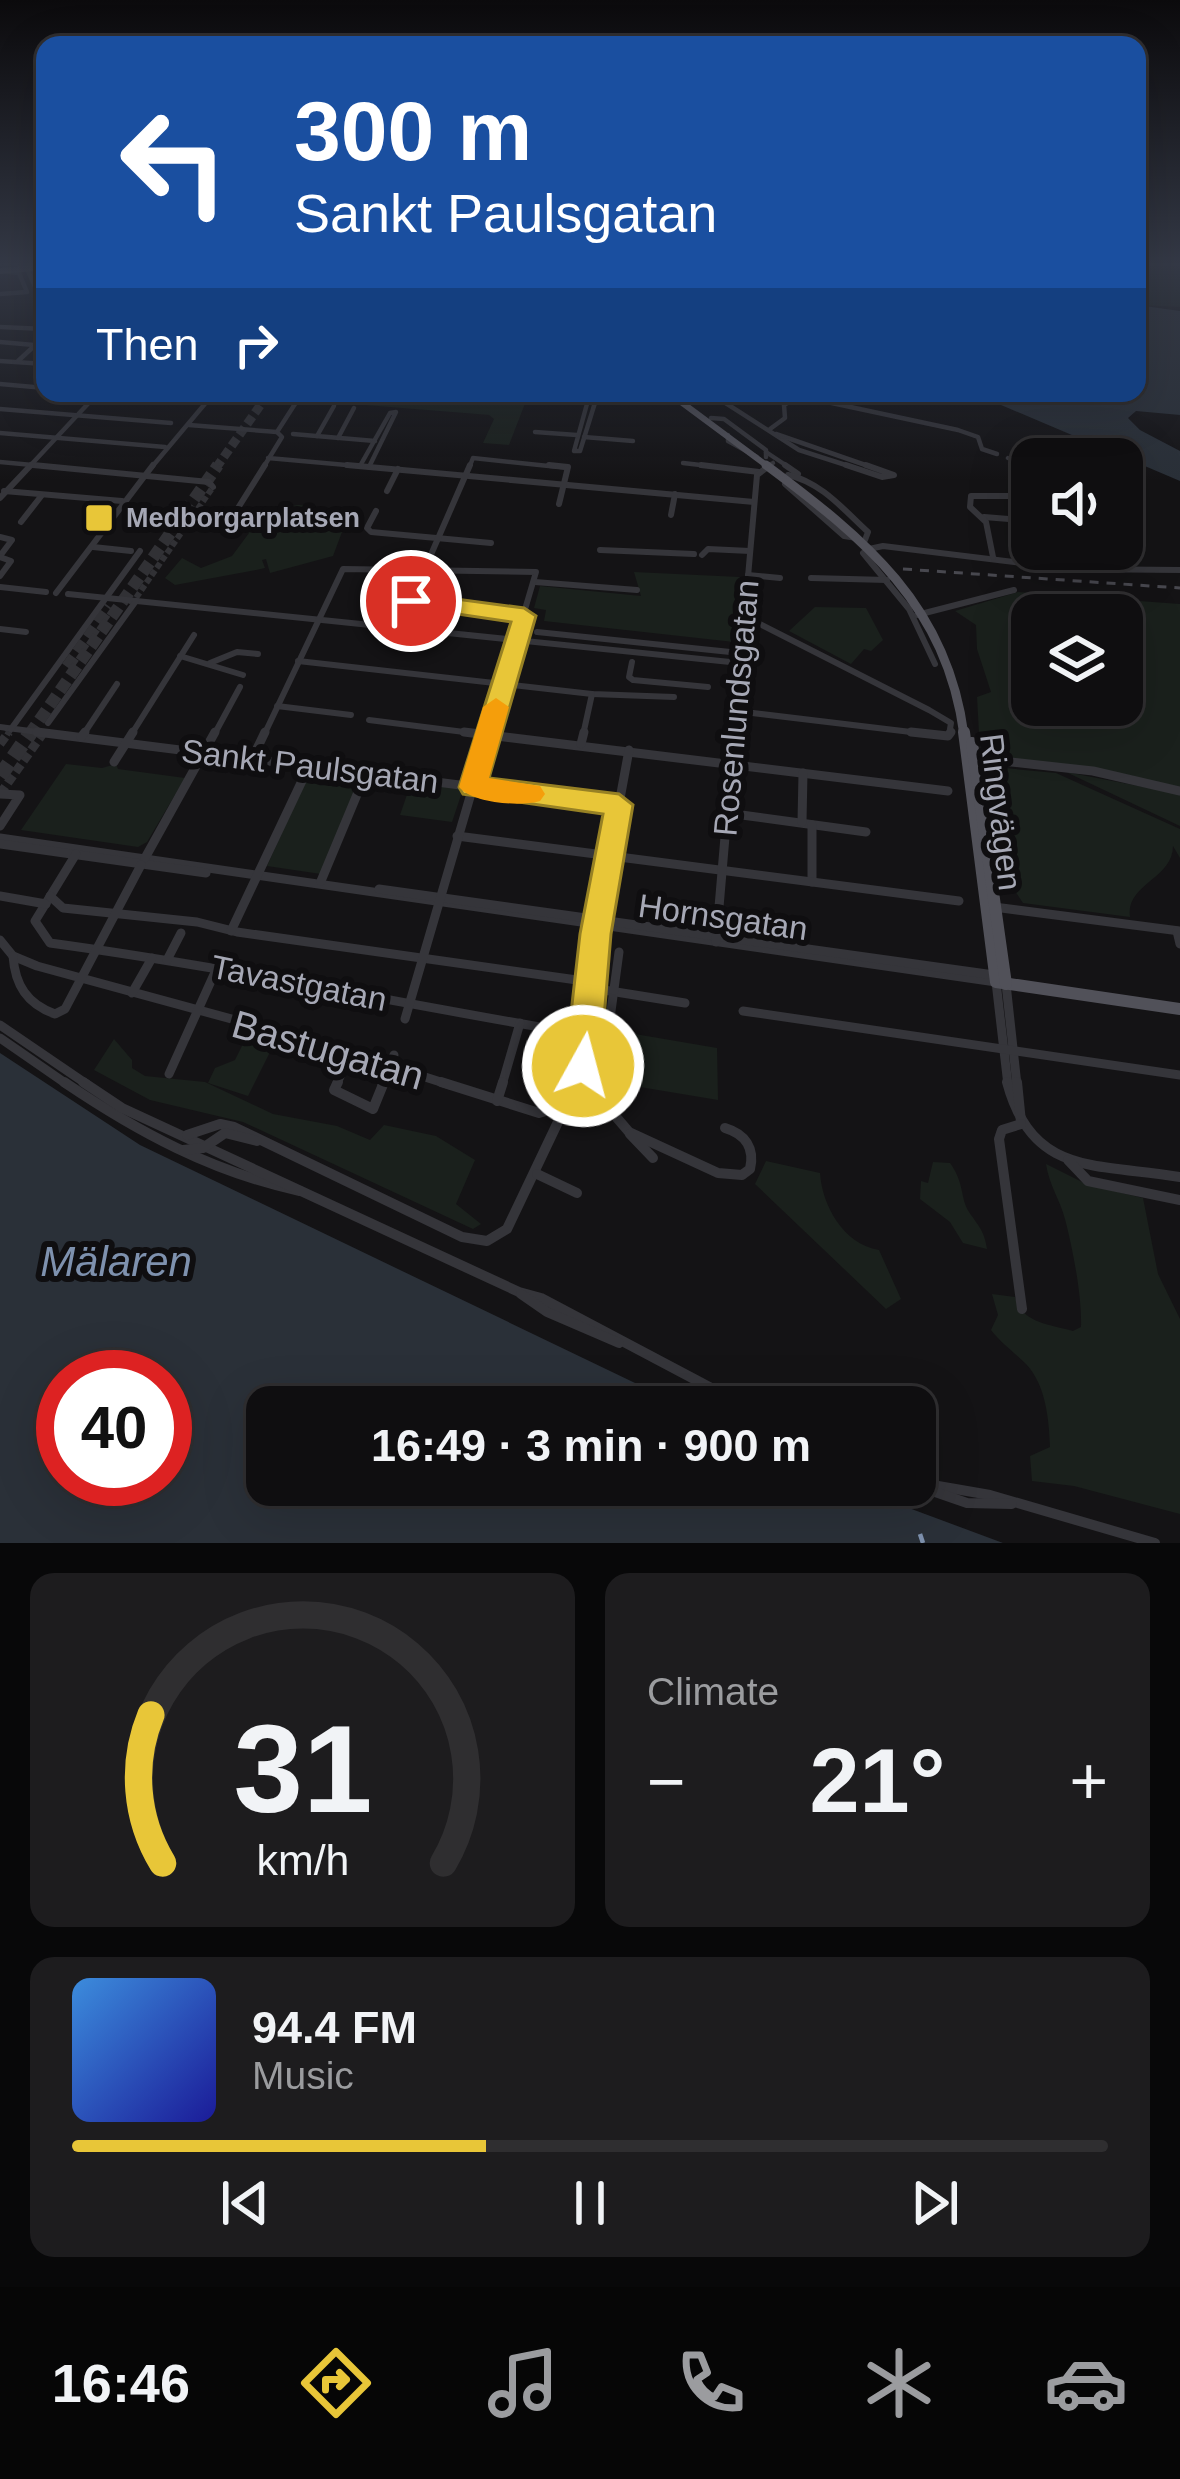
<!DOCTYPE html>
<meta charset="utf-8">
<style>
:root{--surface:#0f0e10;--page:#1d1c1e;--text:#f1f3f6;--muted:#9b9c9f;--line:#2f2e30;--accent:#e8c638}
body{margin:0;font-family:Helvetica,sans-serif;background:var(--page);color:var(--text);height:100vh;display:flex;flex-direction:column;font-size:45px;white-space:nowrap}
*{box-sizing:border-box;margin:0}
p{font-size:39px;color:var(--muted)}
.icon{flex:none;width:66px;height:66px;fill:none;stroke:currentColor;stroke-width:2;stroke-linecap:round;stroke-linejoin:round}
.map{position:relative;height:1543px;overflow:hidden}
.panel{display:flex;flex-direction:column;gap:30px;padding:30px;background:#080809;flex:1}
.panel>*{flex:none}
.hud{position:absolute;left:36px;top:36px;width:1110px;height:366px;border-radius:24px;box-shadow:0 12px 48px #0002,0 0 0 3px var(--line);background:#1a4fa0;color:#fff;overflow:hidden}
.buttons{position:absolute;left:1011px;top:438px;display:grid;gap:24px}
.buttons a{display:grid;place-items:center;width:132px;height:132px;border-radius:24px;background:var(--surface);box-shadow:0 12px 48px #0002,0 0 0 3px var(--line);font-size:60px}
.speed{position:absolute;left:36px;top:1350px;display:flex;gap:24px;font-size:60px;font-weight:700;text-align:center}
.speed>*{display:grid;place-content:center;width:156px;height:156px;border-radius:50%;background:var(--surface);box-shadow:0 12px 48px #0002,0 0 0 3px var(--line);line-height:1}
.speed .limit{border:18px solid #d22;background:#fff;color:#111}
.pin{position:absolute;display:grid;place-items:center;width:102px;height:102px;color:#fff;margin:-51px;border:6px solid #fff;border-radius:50%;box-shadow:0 3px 12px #0007}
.me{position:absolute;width:132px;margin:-66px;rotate:7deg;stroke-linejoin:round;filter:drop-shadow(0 0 9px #0008)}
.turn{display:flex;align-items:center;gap:42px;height:252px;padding:0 60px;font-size:54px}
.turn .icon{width:156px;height:156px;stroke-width:2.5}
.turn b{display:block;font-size:84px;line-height:102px}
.then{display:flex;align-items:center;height:114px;padding:0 60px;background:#0003;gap:24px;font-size:45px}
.big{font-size:90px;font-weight:600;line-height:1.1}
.panel .tile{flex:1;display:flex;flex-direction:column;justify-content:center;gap:18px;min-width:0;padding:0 42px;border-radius:24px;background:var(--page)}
.panel .dial{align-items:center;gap:0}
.dial svg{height:312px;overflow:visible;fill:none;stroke:var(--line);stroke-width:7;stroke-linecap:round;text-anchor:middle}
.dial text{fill:var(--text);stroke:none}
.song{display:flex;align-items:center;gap:36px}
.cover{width:144px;height:144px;border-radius:18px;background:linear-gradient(135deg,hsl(210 70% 55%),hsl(240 70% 35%))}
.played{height:12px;border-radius:6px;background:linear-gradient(90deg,var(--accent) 40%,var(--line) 40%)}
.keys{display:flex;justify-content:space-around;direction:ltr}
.heat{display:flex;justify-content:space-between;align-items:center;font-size:66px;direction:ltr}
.panel .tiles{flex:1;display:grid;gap:30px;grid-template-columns:1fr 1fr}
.tile:last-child{grid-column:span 2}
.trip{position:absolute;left:246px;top:1386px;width:690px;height:120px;border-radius:24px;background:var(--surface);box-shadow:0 12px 48px #0002,0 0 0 3px var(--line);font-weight:600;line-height:120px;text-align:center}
.tabs{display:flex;height:192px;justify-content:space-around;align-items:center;background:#060606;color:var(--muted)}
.tabs .icon{width:84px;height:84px}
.tabs .current{color:var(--accent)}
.tabs b{font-size:54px;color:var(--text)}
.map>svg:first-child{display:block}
.green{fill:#1a201c;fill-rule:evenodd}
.water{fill:#2a3038;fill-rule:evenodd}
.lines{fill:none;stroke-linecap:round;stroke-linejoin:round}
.ferry{stroke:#7e91ae;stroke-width:4.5;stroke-dasharray:22 18;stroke-linecap:butt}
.minor-tunnel-far1{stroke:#313135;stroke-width:6;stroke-dasharray:6 3;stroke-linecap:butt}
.minor-tunnel{stroke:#313135;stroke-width:9;stroke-dasharray:9 4.5;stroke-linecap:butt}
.highway-tunnel-far2{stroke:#313135;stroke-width:9;stroke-dasharray:9 4.5;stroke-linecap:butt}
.highway-tunnel-far1{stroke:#313135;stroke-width:12;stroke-dasharray:12 6;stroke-linecap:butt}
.highway-tunnel{stroke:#313135;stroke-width:15;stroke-dasharray:15 8;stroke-linecap:butt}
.minor-far3{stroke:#35353a;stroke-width:4.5}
.minor-far2{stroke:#35353a;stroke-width:6}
.minor-far1{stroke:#35353a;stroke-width:9}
.minor{stroke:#35353a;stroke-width:10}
.major-far2{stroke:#515159;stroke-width:6}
.major-far1{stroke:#515159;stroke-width:9}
.major{stroke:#515159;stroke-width:12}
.rail{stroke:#48484f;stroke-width:3;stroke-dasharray:9 8;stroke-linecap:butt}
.route{fill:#e8c638;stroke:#978124;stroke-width:3}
.slow{fill:#f59e0b}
.poi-dot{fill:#e8c638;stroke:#0f0e10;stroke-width:4.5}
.labels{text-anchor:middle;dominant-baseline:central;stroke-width:12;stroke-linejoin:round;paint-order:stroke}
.far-poi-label{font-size:27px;font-weight:bold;fill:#a6a8b5;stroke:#0f0e10;text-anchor:start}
.street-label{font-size:33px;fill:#a6a8b5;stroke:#0f0e10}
.near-street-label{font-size:39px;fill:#a6a8b5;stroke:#0f0e10}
.near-water-label{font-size:42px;font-style:italic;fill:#7e91ae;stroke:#0f0e10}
</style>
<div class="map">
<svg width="1180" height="1543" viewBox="0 0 1180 1543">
<rect width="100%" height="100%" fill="#141315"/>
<!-- green -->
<g class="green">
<path d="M1137 264H1180V307L1137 305Z"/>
<path d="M307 393 503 399 505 394 584 401 583 405 526 401 509 445 483 443 494 419 489 415 303 400Z"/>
<path d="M298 505C318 506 337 511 342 532L333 556 270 573 266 559 262 560 265 568 256 570 175 585 165 578 182 558 201 568 232 556 249 533 241 531C256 512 275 509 298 505Z"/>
<path d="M634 572 740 577 734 642 544 621 546 610 534 608 540 586 641 596Z"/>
<path d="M1018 592 1180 604V789L984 756 980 751 977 697 991 692 977 649 976 625 955 611ZM1032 615H1122V705H1032Z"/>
<path d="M815 607 866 608 883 640 871 651 864 649 851 664 789 631Z"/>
<path d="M66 764 102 768 116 764 118 769 185 778 147 842 138 847 21 830Z"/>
<path d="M994 767 1056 773 1180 829V858L1173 846C1173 879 1125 884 1130 917L1023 903 1013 888Z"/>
<path d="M310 771 360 777 321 874 267 866Z"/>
<path d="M1066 772 1180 794V826Z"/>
<path d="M411 783 463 789 452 822 400 815Z"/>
<path d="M251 1028 279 1034 248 1096 208 1083 215 1068 235 1060Z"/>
<path d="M635 1034 717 1048 718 1100 628 1085Z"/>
<path d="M114 1039 132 1060V1068L145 1076 205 1082 273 1114 337 1126 370 1140 384 1125 436 1136 475 1160 456 1204 481 1224 473 1229 243 1122 150 1100 94 1070Z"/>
<path d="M766 1161 820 1173C822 1205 843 1244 879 1250L901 1299 886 1309 755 1184Z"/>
<path d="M933 1162 950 1163C965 1184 960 1198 969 1212 979 1227 984 1230 987 1249L963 1243 950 1222 920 1199 921 1181 928 1183Z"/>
<path d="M1046 1164 1088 1185 1143 1198 1158 1274 1180 1319V1514L1074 1486 1032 1481 1030 1456 1050 1447C1049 1420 1046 1385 1026 1364 1014 1352 1002 1344 991 1330L998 1315 992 1294 1015 1297C1022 1323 1049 1324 1073 1331L1081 1327C1082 1296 1073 1250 1065 1219 1060 1200 1049 1185 1046 1164Z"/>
</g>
<!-- water -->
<g class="water">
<path d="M1137 305 1180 311V415L1136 411 1128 418 1140 430 1180 451V481L973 393H1137Z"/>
<path d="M0 1053 140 1145 685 1407H267V1485H847L1003 1543H0ZM63 1377H165V1479H63Z"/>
</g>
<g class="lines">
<!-- ferry -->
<path class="ferry" d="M920 1534 923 1543"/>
<!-- minor-tunnel-far1 -->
<g class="minor-tunnel-far1">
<path d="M131 605 213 487"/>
<path d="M7 735 12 727"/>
</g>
<!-- minor-tunnel -->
<g class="minor-tunnel">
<path d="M0 744 9 732"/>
<path d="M0 794 44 732"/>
</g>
<!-- highway-tunnel-far2 -->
<path class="highway-tunnel-far2" d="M216 468 269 393"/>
<!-- highway-tunnel-far1 -->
<g class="highway-tunnel-far1">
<path d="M67 667 110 607"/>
<path d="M29 735 218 465"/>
</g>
<!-- highway-tunnel -->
<path class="highway-tunnel" d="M0 776 31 732"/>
<!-- minor-far3 -->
<g class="minor-far3">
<path d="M25 264 45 309"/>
<path d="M0 294 27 292 19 273 9 272"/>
<path d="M0 327 45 329"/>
<path d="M0 342 34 345"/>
<path d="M0 361 45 364"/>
<path d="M18 361 45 336"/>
<path d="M0 384 45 388"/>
<path d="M105 393 190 400 195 396 191 393"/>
<path d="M457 393H500"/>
<path d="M590 393 574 451H580L598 393"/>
<path d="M679 400 713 395 799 450 855 468"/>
<path d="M0 409 171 423"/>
<path d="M711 418 724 419 766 450V457"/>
<path d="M189 425 277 432"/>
<path d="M770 429 785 418 784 405 799 396 958 430 978 437 982 449 997 454"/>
<path d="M535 432 577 435"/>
<path d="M0 433 165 447"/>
<path d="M293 434 375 441"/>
<path d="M776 434 874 468"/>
<path d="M728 435V441L757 457"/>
<path d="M317 436 334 406"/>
<path d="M584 437 633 441"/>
<path d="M338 438 354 408"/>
<path d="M766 452 790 468"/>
<path d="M268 458 380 468"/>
<path d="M1008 458 1027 465 1025 468"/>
<path d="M0 462 65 468"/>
<path d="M683 463 727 468"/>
<path d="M360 466 390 413 396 412 369 467"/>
<path d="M28 468 98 393"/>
<path d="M151 468 214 393"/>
<path d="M263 468 282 437 277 432 302 393"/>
<path d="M469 468 473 458 568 468"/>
<path d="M766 468 773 463"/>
</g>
<!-- minor-far2 -->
<g class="minor-far2">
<path d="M33 465 209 482 213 487"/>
<path d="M347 465 754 502"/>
<path d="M549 465 568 467 559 504"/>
<path d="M701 465 759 472"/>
<path d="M785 465 798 474"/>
<path d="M846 465 882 477 894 475 866 465"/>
<path d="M1027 465 1021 474 1032 484"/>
<path d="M788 475C821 482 844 510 868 532L865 540"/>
<path d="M785 484 844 536 857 538"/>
<path d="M4 491 122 501"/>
<path d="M387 491 398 469"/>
<path d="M0 498 31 465"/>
<path d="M238 508 265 465"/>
<path d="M376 511 367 528 371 532 491 543"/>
<path d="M671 515 675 494"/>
<path d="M984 517 1032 521"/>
<path d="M21 522 42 495"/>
<path d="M0 537 12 540 0 556"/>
<path d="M93 547 131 551"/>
<path d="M869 549 883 546 1071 569 1180 570"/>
<path d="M600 550 694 554"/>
<path d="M863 553 909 609 935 664"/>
<path d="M702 555 708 549 750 551"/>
<path d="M0 557 11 561 0 576"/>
<path d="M993 557 986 522 970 507 971 496H1032"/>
<path d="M748 575 780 578"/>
<path d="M811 578 887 580"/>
<path d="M535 582 637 590"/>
<path d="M0 587 46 592"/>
<path d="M56 593 153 465"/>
<path d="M68 594 740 663"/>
<path d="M411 601 524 616"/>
<path d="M917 615 1014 590"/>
<path d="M744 616 929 710 951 723 949 735"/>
<path d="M374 626 385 600"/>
<path d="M399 628 470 465"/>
<path d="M0 629 26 632"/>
<path d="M537 632 740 653"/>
<path d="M180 656 243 675"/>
<path d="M298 661 592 694 674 697"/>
<path d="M632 662 629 677 633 680 708 687"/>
<path d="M210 663 237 652 258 654"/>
<path d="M277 706 351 715"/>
<path d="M736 711 936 735"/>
<path d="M369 720 488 735"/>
<path d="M48 723 136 601"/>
<path d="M0 727 60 735"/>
<path d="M11 729 140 551"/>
<path d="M83 735 117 684"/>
<path d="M131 735 194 635"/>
<path d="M214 735 240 687"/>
<path d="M264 735 343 569 536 572 488 735"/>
<path d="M583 735 592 694"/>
<path d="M734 735 757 475 770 465"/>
</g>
<!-- minor-far1 -->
<g class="minor-far1">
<path d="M37 732 619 805"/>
<path d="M464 732 948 791"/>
<path d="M911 732 948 736 951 732"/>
<path d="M81 737 85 732"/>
<path d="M581 744 584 732"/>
<path d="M974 758 1093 771 1180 791"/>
<path d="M252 759 265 732"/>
<path d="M114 762 133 732"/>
<path d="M0 794 20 795 0 826"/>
<path d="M727 813 866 832"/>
<path d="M802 822 803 773"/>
<path d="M812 825V882"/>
<path d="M457 836 959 901"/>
<path d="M0 838 996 982 1008 1085"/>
<path d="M0 844 206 873"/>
<path d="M76 854 35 921 50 943C226 967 399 1003 574 1033"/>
<path d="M145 858 215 732"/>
<path d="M321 881 366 773"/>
<path d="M379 889 994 975"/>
<path d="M0 896 46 904"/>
<path d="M50 896 63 908 197 922 237 932 591 982"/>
<path d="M994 907 1180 931"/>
<path d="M231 931 309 766"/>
<path d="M1177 931 1180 944"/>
<path d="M0 940 13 956 37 966 316 1042 450 1085"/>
<path d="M716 942 734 732"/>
<path d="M13 956C15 985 27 1004 55 1014L65 1009 141 865"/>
<path d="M167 960 181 933"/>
<path d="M1006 984 1017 1085"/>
<path d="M591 988 685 1003"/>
<path d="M132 993 152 958"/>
<path d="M743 1011 1180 1075"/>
<path d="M405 1019 489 732"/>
<path d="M0 1025 88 1085"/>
<path d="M0 1038 68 1085"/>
<path d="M169 1074 216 970"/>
<path d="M336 1085 350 1055"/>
<path d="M382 1085 394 1055"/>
<path d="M502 1085 520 1023"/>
<path d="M560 1085 577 1023 589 1003"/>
<path d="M575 1085 595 934 629 750"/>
<path d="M601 1085 619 952"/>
</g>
<!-- minor -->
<g class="minor">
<path d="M64 1082C138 1132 212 1172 300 1191"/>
<path d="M83 1082 122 1108 519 1292 541 1298 747 1407"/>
<path d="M338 1082 334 1090 373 1109 384 1082"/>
<path d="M441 1082 539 1113 549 1110 561 1082"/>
<path d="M601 1082 599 1097 629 1132 718 1173 742 1175 750 1169C755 1148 745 1134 725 1128"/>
<path d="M1007 1082C1032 1177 1097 1163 1180 1177"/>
<path d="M1017 1082 1021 1122"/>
<path d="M497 1101 503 1082"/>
<path d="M1021 1124 1002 1130 999 1139 1022 1309"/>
<path d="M630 1134 653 1158"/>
<path d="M187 1135 220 1124 234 1127 462 1237 487 1241 507 1229 577 1082"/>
<path d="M183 1150 203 1148 225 1133 257 1141"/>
<path d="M1068 1160 1088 1181 1180 1200"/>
<path d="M537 1174 577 1193"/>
<path d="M521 1294 547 1312 619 1343"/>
<path d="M915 1482 990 1495 1155 1543"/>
<path d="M915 1485 967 1503 1012 1504"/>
</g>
<!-- major-far2 -->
<g class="major-far2">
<path d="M0 271 45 267"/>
<path d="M669 393 770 468"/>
</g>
<!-- major-far1 -->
<path class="major-far1" d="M766 465C865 539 947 605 964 735"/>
<!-- major -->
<g class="major">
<path d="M964 732 996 982 1180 1009"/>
<path d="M972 743 1006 984"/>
</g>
<!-- rail -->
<path class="rail" d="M903 569 1180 588"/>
</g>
<!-- sky -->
<linearGradient id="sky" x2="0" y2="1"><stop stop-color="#0b0a0c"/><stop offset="0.55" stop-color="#343946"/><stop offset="1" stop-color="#343946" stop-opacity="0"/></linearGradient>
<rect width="1180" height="480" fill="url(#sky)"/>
<!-- route -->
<path class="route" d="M411 593 524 608 536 616 489 778 619 794 633 805 611 934 600 1066 595 1078 583 1083 570 1078 565 1066 580 934 603 814 463 794 459 787 511 622 403 606V595Z"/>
<!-- slow -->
<path class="slow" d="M496 698 509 707 489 778 540 786 545 794 540 801C520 807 472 803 459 787L483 707Z"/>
<!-- markers -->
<rect class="poi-dot" x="84" y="503" width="30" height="30" rx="6"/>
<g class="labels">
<!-- far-poi labels -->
<g class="far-poi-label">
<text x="126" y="518">Medborgarplatsen</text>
</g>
<!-- street labels -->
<g class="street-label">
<text transform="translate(736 708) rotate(-85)">Rosenlundsgatan</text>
<text transform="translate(310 766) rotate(7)">Sankt Paulsgatan</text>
<text transform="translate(1001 812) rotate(83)">Ringvägen</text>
<text transform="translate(723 917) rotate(8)">Hornsgatan</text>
<text transform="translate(299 983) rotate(11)">Tavastgatan</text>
</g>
<!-- near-street labels -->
<g class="near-street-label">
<text transform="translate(328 1050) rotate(16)">Bastugatan</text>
</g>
<!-- near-water labels -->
<g class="near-water-label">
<text x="116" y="1261">Mälaren</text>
</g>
</g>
</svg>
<div class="buttons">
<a><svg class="icon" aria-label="sound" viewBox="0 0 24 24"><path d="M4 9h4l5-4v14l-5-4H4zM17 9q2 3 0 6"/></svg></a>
<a><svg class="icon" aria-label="layers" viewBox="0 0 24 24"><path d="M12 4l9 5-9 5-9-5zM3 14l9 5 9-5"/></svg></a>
</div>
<div class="speed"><div class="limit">40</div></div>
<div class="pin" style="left:411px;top:601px;background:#d93025"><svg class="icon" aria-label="arrive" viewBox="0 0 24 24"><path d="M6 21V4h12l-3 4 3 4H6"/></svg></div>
<svg class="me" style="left:583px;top:1066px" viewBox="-20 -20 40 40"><circle r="17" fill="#e8c638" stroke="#fff" stroke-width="3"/><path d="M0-11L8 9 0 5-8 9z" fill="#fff"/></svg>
<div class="trip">16:49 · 3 min · 900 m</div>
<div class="hud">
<div class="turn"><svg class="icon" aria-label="left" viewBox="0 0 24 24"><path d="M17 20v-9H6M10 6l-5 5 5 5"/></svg><div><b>300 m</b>Sankt Paulsgatan</div></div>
<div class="then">Then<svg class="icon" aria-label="right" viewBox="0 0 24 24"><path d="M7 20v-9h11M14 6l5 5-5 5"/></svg></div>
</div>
</div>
<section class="panel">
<div class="tiles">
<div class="tile dial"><svg viewBox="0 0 100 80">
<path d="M14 69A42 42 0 1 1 86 69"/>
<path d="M14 69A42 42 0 0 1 11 31" stroke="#e8c638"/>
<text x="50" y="56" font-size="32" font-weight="700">31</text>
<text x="50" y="72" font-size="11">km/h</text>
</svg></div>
<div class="tile"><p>Climate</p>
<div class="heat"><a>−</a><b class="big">21°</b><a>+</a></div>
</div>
<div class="tile">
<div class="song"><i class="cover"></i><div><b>94.4 FM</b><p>Music</p></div></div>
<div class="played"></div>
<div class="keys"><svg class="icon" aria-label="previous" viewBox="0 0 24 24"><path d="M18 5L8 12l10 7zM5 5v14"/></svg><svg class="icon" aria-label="pause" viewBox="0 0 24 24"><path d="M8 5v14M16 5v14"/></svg><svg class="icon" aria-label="next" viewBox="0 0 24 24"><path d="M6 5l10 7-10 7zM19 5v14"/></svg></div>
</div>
</div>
</section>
<nav class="tabs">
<b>16:46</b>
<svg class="icon current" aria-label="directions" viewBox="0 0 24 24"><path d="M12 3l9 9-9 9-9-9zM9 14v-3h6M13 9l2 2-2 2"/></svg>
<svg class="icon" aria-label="music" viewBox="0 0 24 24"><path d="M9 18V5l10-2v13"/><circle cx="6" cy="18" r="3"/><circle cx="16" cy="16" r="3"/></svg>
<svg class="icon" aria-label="phone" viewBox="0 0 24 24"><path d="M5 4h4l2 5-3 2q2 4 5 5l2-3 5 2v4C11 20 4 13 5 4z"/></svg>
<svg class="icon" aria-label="climate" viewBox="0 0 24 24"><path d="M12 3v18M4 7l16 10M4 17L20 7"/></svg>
<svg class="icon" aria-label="car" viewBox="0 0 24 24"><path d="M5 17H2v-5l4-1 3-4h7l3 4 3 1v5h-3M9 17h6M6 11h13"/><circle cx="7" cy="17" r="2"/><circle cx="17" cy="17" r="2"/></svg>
</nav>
